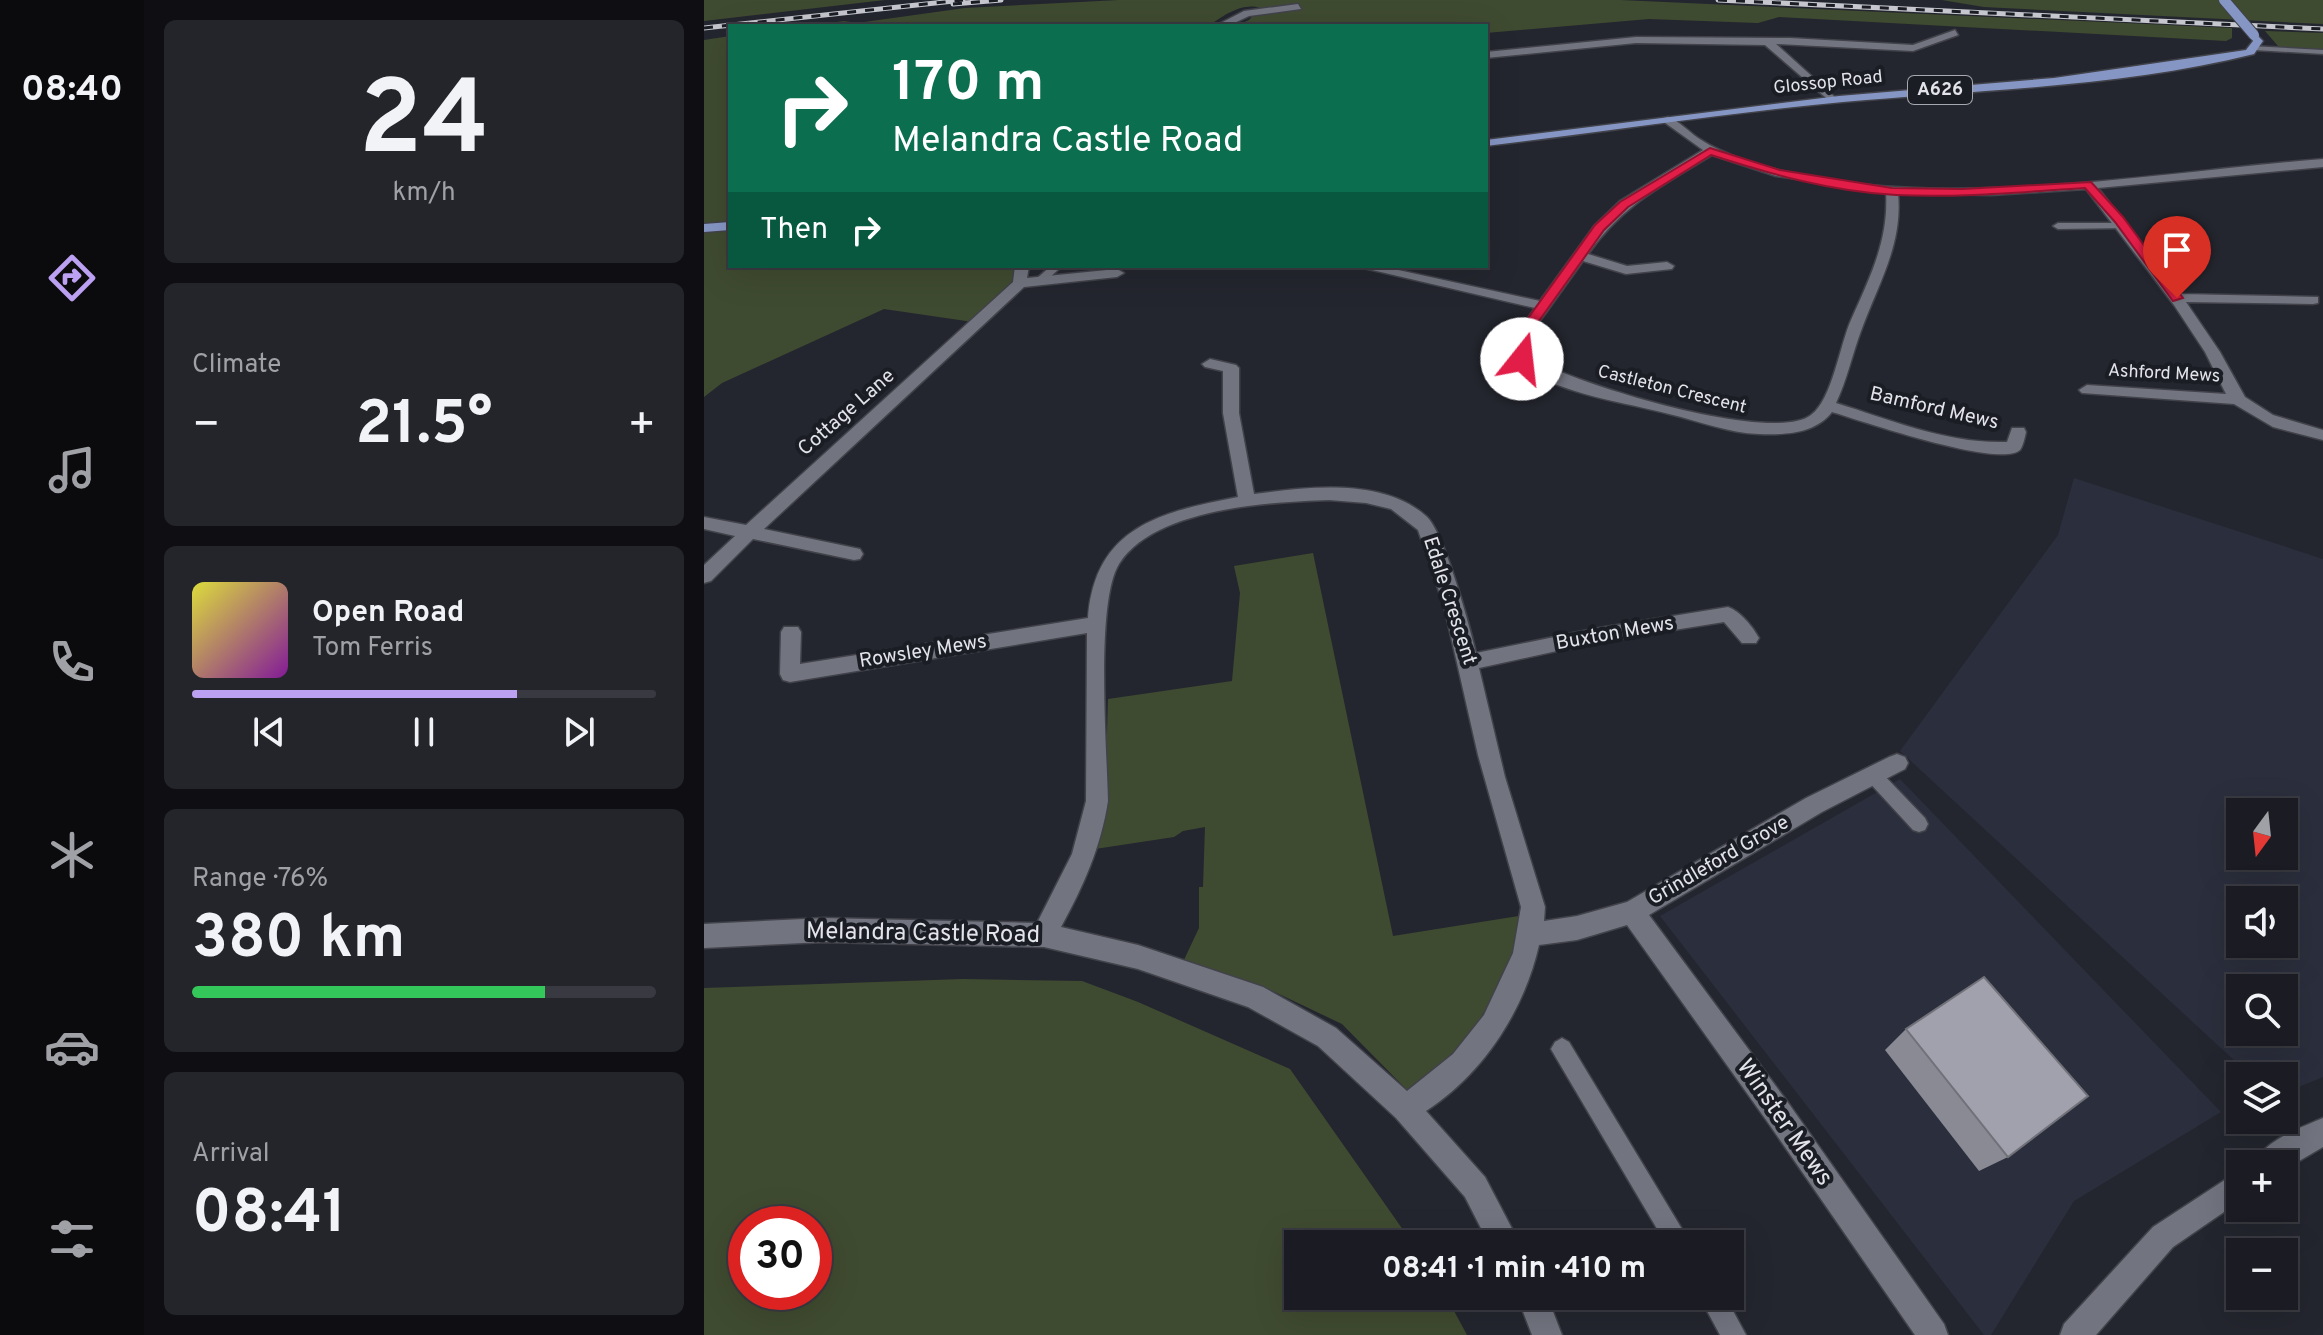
<!DOCTYPE html>
<meta charset="utf-8">
<style>
:root{--surface:#1b1c23;--page:#24252b;--text:#f1f3f6;--muted:#a0a1a6;--line:#393a41;--accent:#bca0f2}
body{margin:0;font-family:Overpass,sans-serif;background:var(--page);color:var(--text);height:100vh;display:flex;flex-direction:column;font-size:30px;white-space:nowrap}
*{box-sizing:border-box;margin:0}
p{font-size:26px;color:var(--muted)}
.icon{flex:none;width:44px;height:44px;fill:none;stroke:currentColor;stroke-width:2;stroke-linecap:round;stroke-linejoin:round}
.map{position:relative;flex:1;overflow:hidden}
.sheet{display:flex;flex-direction:column;gap:20px;padding:20px;background:#0f0f13;width:560px}
.sheet>*{flex:none}
.guide{position:absolute;left:24px;top:24px;width:760px;height:244px;border-radius:0px;box-shadow:0 8px 32px #0002,0 0 0 2px var(--line);background:#0b6e4f;color:#fff;overflow:hidden}
.needle{width:52px;rotate:195deg}
.fabs{position:absolute;left:1522px;top:798px;display:grid;gap:16px}
.fabs a{display:grid;place-items:center;width:72px;height:72px;border-radius:0px;background:var(--surface);box-shadow:0 8px 32px #0002,0 0 0 2px var(--line);font-size:40px}
.speed{position:absolute;left:24px;top:1206px;display:flex;gap:16px;font-size:40px;font-weight:700;text-align:center}
.speed>*{display:grid;place-content:center;width:104px;height:104px;border-radius:50%;background:var(--surface);box-shadow:0 8px 32px #0002,0 0 0 2px var(--line);line-height:1}
.speed .limit{border:12px solid #d22;background:#fff;color:#111}
.pin{position:absolute;display:grid;place-items:center;width:68px;height:68px;color:#fff;margin:-82px -34px;border-radius:50% 50% 50% 0;rotate:-45deg;box-shadow:0 0 8px #0007}
.pin .icon{rotate:45deg}
.me{position:absolute;width:88px;margin:-44px;rotate:16deg;stroke-linejoin:round;filter:drop-shadow(0 0 6px #0008)}
.turn{display:flex;align-items:center;gap:28px;height:168px;padding:0 32px;font-size:36px}
.turn .icon{width:104px;height:104px;stroke-width:2.5}
.turn b{display:block;font-size:56px;line-height:68px}
.then{display:flex;align-items:center;height:76px;padding:0 32px;background:#0003;gap:16px;font-size:30px}
.big{font-size:60px;font-weight:700;line-height:1.1}
.sheet .widget{flex:1;display:flex;flex-direction:column;justify-content:center;gap:12px;min-width:0;padding:0 28px;border-radius:12px;background:var(--page)}
.sheet .dial{align-items:center;gap:0}
.dial b{font-size:104px;line-height:1}
.song{display:flex;align-items:center;gap:24px}
.cover{width:96px;height:96px;border-radius:12px;background:linear-gradient(135deg,hsl(60 70% 55%),hsl(290 70% 35%))}
.played{height:8px;border-radius:4px;background:linear-gradient(90deg,var(--accent) 70%,var(--line) 70%)}
.keys{display:flex;justify-content:space-around;direction:ltr}
.heat{display:flex;justify-content:space-between;align-items:center;font-size:44px;direction:ltr}
.charge{height:12px;border-radius:6px;background:linear-gradient(90deg,#34c759 76%,var(--line) 0)}
.trip{position:absolute;left:580px;top:1230px;width:460px;height:80px;border-radius:0px;background:var(--surface);box-shadow:0 8px 32px #0002,0 0 0 2px var(--line);font-weight:700;line-height:80px;text-align:center}
main{display:flex;flex:1;min-height:0}
.menu{display:flex;flex-direction:column;width:144px;justify-content:space-around;align-items:center;background:#0b0b0e;color:var(--muted)}
.menu .icon{width:56px;height:56px}
.menu .on{color:var(--accent)}
.menu b{font-size:36px;color:var(--text)}
.map>svg:first-child{display:block}
.built{fill:#2b2e3c;fill-rule:evenodd}
.green{fill:#3f4b30;fill-rule:evenodd}
.lines{fill:none;stroke-linecap:round;stroke-linejoin:round}
.lane-casing{stroke:#41424a;stroke-width:3}
.street-casing{stroke:#41424a;stroke-width:3}
.primary-casing{stroke:#41424a;stroke-width:3}
.lane{fill:#72747f;fill-rule:evenodd}
.street{fill:#72747f;fill-rule:evenodd}
.primary{fill:#8696c4;fill-rule:evenodd}
.rail-casing{stroke:#c6c7ce;stroke-width:5}
.rail{stroke:#1b1d25;stroke-width:3;stroke-dasharray:9;stroke-linecap:butt}
.primary-bridge-casing{stroke:#41424a;stroke-width:12;stroke-linecap:butt}
.primary-bridge{stroke:#8696c4;stroke-width:10}
.wall{fill:#8a8a95}
.building{fill:#a1a1ad;stroke:#717179;stroke-width:2}
.route{fill:#e11d48;stroke:#92132f;stroke-width:2}
.labels{text-anchor:middle;dominant-baseline:central;stroke-width:8;stroke-linejoin:round;paint-order:stroke}
.far-street-label{font-size:18px;fill:#e3e4ea;stroke:#1b1d25}
.shield{fill:#1b1d25;stroke:#a7a8af;stroke-width:2}
.shield-label{font-size:18px;font-weight:bold;fill:#e3e4ea}
.street-label{font-size:20px;fill:#e3e4ea;stroke:#1b1d25}
.near-street-label{font-size:24px;fill:#e3e4ea;stroke:#1b1d25}
</style>
<main>
<nav class="menu">
<b>08:40</b>
<svg class="icon on" aria-label="directions" viewBox="0 0 24 24"><path d="M12 3l9 9-9 9-9-9zM9 14v-3h6M13 9l2 2-2 2"/></svg>
<svg class="icon" aria-label="music" viewBox="0 0 24 24"><path d="M9 18V5l10-2v13"/><circle cx="6" cy="18" r="3"/><circle cx="16" cy="16" r="3"/></svg>
<svg class="icon" aria-label="phone" viewBox="0 0 24 24"><path d="M5 4h4l2 5-3 2q2 4 5 5l2-3 5 2v4C11 20 4 13 5 4z"/></svg>
<svg class="icon" aria-label="climate" viewBox="0 0 24 24"><path d="M12 3v18M4 7l16 10M4 17L20 7"/></svg>
<svg class="icon" aria-label="car" viewBox="0 0 24 24"><path d="M5 17H2v-5l4-1 3-4h7l3 4 3 1v5h-3M9 17h6M6 11h13"/><circle cx="7" cy="17" r="2"/><circle cx="17" cy="17" r="2"/></svg>
<svg class="icon" aria-label="filters" viewBox="0 0 24 24"><path d="M4 7h16M4 17h16"/><circle cx="9" cy="7" r="2"/><circle cx="15" cy="17" r="2"/></svg>
</nav>
<section class="sheet">
<div class="widget dial"><b>24</b><p>km/h</p></div>
<div class="widget"><p>Climate</p>
<div class="heat"><a>−</a><b class="big">21.5°</b><a>+</a></div>
</div>
<div class="widget">
<div class="song"><i class="cover"></i><div><b>Open Road</b><p>Tom Ferris</p></div></div>
<div class="played"></div>
<div class="keys"><svg class="icon" aria-label="previous" viewBox="0 0 24 24"><path d="M18 5L8 12l10 7zM5 5v14"/></svg><svg class="icon" aria-label="pause" viewBox="0 0 24 24"><path d="M8 5v14M16 5v14"/></svg><svg class="icon" aria-label="next" viewBox="0 0 24 24"><path d="M6 5l10 7-10 7zM19 5v14"/></svg></div>
</div>
<div class="widget"><p>Range · 76%</p><b class="big">380 km</b><div class="charge"></div></div>
<div class="widget"><p>Arrival</p><b class="big">08:41</b></div>
</section>
<div class="map">
<svg width="1619" height="1335" viewBox="0 0 1619 1335">
<rect width="100%" height="100%" fill="#24262f"/>
<!-- built -->
<g class="built">
<path d="M1370 478 1619 559V1077L1580 1093V1076H1547L1196 751 1354 535ZM1536 812H1580V856H1536ZM1536 900H1580V944H1536ZM1536 988H1580V1032H1536Z"/>
<path d="M1196 779 1517 1112 1370 1201 1287 1335H1280L956 916Z"/>
</g>
<!-- green -->
<g class="green">
<path d="M0 0H181L0 21Z"/>
<path d="M415 0H916L1528 28V38L1522 41 1075 17 1054 23 945 19 782 33V26H532L545 20 556 8C539 2 518 16 505 26H104L140 21 153 23 261 8Z"/>
<path d="M1238 0H1619V24L1280 7Z"/>
<path d="M1561 31 1619 33V53L1573 51 1574 46Z"/>
<path d="M26 36V222L0 224V40Z"/>
<path d="M26 229V266H313L310 285 269 322 180 309 18 383 0 397V231Z"/>
<path d="M609 553 689 936 821 915 806 970 772 1025 732 1073 705 1092 638 1024 556 985 479 962 495 928V887H499L501 827 479 831 470 837 391 849 401 805 404 699 528 681 536 593 530 566Z"/>
<path d="M259 979 378 981 434 1002 586 1069 709 1244H594V1296H742L763 1335H0V988ZM42 1224H110V1292H42Z"/>
</g>
<g class="lines">
<defs>
<g id="lane">
<path d="M1547 46 1619 50V54L1550 50Z"/>
<path d="M1419 223 1423 224V228L1354 229 1349 226 1354 223Z"/>
<path d="M1455 224 1459 225 1492 268V272H1484L1473 258 1436 256 1435 254 1440 251 1468 252 1450 227Z"/>
<path d="M347 266H358L340 283H332V279Z"/>
<path d="M1169 768 1175 770 1221 818 1224 824 1221 830 1215 832 1209 830 1163 780 1160 775 1163 770Z"/>
<path d="M858 1038 865 1042 987 1244H962L851 1056 847 1049 851 1042Z"/>
<path d="M995 1296H1021L1042 1335H1016Z"/>
</g>
<g id="street">
<path d="M594 4 597 9 545 16 524 26H511L540 11Z"/>
<path d="M1251 30 1254 35 1209 51 1072 44 1132 98 1133 100 1128 103 1061 45 932 43 782 58V52L932 37 1086 38 1209 45Z"/>
<path d="M964 117C975 121 984 131 994 138 1009 148 1026 155 1043 161 1213 217 1442 173 1619 159V167L1394 188 1476 294 1614 297V303L1609 304 1482 302 1516 352 1541 397 1569 415 1619 430V440L1569 427 1530 404 1378 393 1375 390 1383 385 1522 394 1501 352 1470 305 1382 189 1287 195 1194 193C1199 245 1174 284 1157 331 1148 355 1143 380 1132 403 1187 420 1244 444 1303 442L1308 428H1320L1322 432C1321 437 1319 446 1316 450 1296 469 1155 420 1128 412 1111 434 1080 435 1055 434 1024 433 995 421 965 414 921 402 843 393 811 359L817 328 831 308 651 266H676L836 301 891 225 916 201 999 150 960 122V118ZM1008 155 1072 176 1182 192C1185 240 1166 277 1147 320 1136 344 1128 400 1107 415 1068 445 867 383 826 357L831 328 879 261 922 274 968 269 970 266 963 262 923 266 884 254C920 204 956 187 1008 155Z"/>
<path d="M311 266H325L323 278 413 269 420 273 413 277 320 287 60 529 156 549 159 554 156 559 150 560 49 539 7 581 0 583V565L31 536 0 529V517L42 525 309 282Z"/>
<path d="M506 359 532 365 535 368V413L550 494C603 487 678 477 722 516 740 531 766 627 772 653L889 629 1024 607C1036 611 1049 627 1055 638L1052 643H1038L1020 622 889 643 775 668 801 777 841 907 840 921 873 916 923 902 1102 798 1185 757 1193 754 1201 757 1204 763 1201 769 1118 812 945 915 1085 1104 1240 1324 1244 1335H1211L1065 1124 923 925 873 940 835 945C820 1011 779 1074 722 1111L781 1177 816 1244H785L761 1197 692 1118 614 1046 544 1007 434 969 340 947 120 942 0 948V924L120 918 333 923 368 854 382 801 383 633 86 682 79 680 76 674 77 632 80 627H94L97 632 96 664 384 618C391 527 456 512 534 497L519 413V371L501 367 498 364ZM625 500 662 503 687 509 714 530 740 606 774 755 817 907 809 953 780 1015 749 1054 703 1091 632 1028 559 987 434 945 357 927C379 887 397 847 404 801 403 750 391 603 415 564 450 508 566 502 625 500Z"/>
<path d="M1619 1118V1147L1580 1170V1164H1550C1560 1140 1596 1128 1619 1118Z"/>
<path d="M1536 1170V1201L1469 1247 1392 1335H1356L1360 1324 1449 1227Z"/>
<path d="M813 1296H843L858 1335H828Z"/>
</g>
<g id="primary">
<path d="M1550 32 1559 41 1550 54C1420 87 1272 90 1139 102 1019 113 901 132 782 146V140L1135 96 1350 78 1542 50 1549 41 1545 35Z"/>
<path d="M26 222V230L0 232V224Z"/>
</g>
</defs>
<!-- lane casing -->
<use href="#lane" class="lane-casing"/>
<!-- street casing -->
<use href="#street" class="street-casing"/>
<!-- primary casing -->
<use href="#primary" class="primary-casing"/>
<!-- lane -->
<use href="#lane" class="lane"/>
<!-- street -->
<use href="#street" class="street"/>
<!-- primary -->
<use href="#primary" class="primary"/>
<defs>
<g id="rail">
<path d="M1014 0 1619 29"/>
<path d="M249 4 297 0"/>
<path d="M0 28 259 0"/>
</g>
</defs>
<!-- rail casing -->
<use href="#rail" class="rail-casing"/>
<!-- rail -->
<use href="#rail" class="rail"/>
<defs>
<path id="primary-bridge" d="M1520 0 1550 35"/>
</defs>
<!-- primary-bridge casing -->
<use href="#primary-bridge" class="primary-bridge-casing"/>
<!-- primary-bridge -->
<use href="#primary-bridge" class="primary-bridge"/>
</g>
<!-- wall -->
<path class="wall" d="M1202 1029 1304 1157 1275 1171 1181 1050Z"/>
<!-- building -->
<path class="building" d="M1280 977 1384 1096 1304 1157 1202 1029Z"/>
<!-- route -->
<path class="route" d="M1006 148 1076 170 1188 188 1258 189 1387 182 1419 217 1479 298 1469 301 1411 222 1381 188C1318 192 1255 198 1192 195 1129 192 1066 174 1007 155L924 207 900 230 830 328 825 359 813 361 817 328 891 225 916 202Z"/>
<g class="labels">
<!-- far-street labels -->
<g class="far-street-label">
<text transform="translate(1124 83) rotate(-6)">Glossop Road</text>
<text transform="translate(1460 374) rotate(3)">Ashford Mews</text>
<text transform="translate(968 390) rotate(14)">Castleton Crescent</text>
</g>
<!-- shield labels -->
<rect class="shield" x="1204" y="76" width="64" height="28" rx="6"/>
<g class="shield-label">
<text x="1236" y="90">A626</text>
</g>
<!-- street labels -->
<g class="street-label">
<text transform="translate(1230 409) rotate(13)">Bamford Mews</text>
<text transform="translate(143 413) rotate(-41)">Cottage Lane</text>
<text transform="translate(745 601) rotate(72)">Edale Crescent</text>
<text transform="translate(911 634) rotate(-10)">Buxton Mews</text>
<text transform="translate(219 652) rotate(-9)">Rowsley Mews</text>
<text transform="translate(1015 861) rotate(-30)">Grindleford Grove</text>
</g>
<!-- near-street labels -->
<g class="near-street-label">
<text transform="translate(219 934) rotate(1)">Melandra Castle Road</text>
<text transform="translate(1080 1123) rotate(55)">Winster Mews</text>
</g>
</g>
</svg>
<div class="fabs">
<a><svg class="needle" viewBox="-14 -14 28 28"><path d="M0-13l5 13h-10z" fill="#e53935"/><path d="M0 13l5-13h-10z" fill="#a0a1a6"/></svg></a>
<a><svg class="icon" aria-label="sound" viewBox="0 0 24 24"><path d="M4 9h4l5-4v14l-5-4H4zM17 9q2 3 0 6"/></svg></a>
<a><svg class="icon" aria-label="search" viewBox="0 0 24 24"><circle cx="10" cy="10" r="6"/><path d="M15 15l6 6"/></svg></a>
<a><svg class="icon" aria-label="layers" viewBox="0 0 24 24"><path d="M12 4l9 5-9 5-9-5zM3 14l9 5 9-5"/></svg></a>
<a>+</a>
<a>−</a>
</div>
<div class="speed"><div class="limit">30</div></div>
<div class="pin" style="left:1473px;top:298px;background:#d93025"><svg class="icon" aria-label="arrive" viewBox="0 0 24 24"><path d="M6 21V4h12l-3 4 3 4H6"/></svg></div>
<svg class="me" style="left:818px;top:359px" viewBox="-20 -20 40 40"><circle r="19" fill="#fff"/><path d="M0-13L10 11 0 6-10 11z" fill="#e11d48"/></svg>
<div class="trip">08:41 · 1 min · 410 m</div>
<div class="guide">
<div class="turn"><svg class="icon" aria-label="right" viewBox="0 0 24 24"><path d="M7 20v-9h11M14 6l5 5-5 5"/></svg><div><b>170 m</b>Melandra Castle Road</div></div>
<div class="then">Then<svg class="icon" aria-label="right" viewBox="0 0 24 24"><path d="M7 20v-9h11M14 6l5 5-5 5"/></svg></div>
</div>
</div>
</main>
